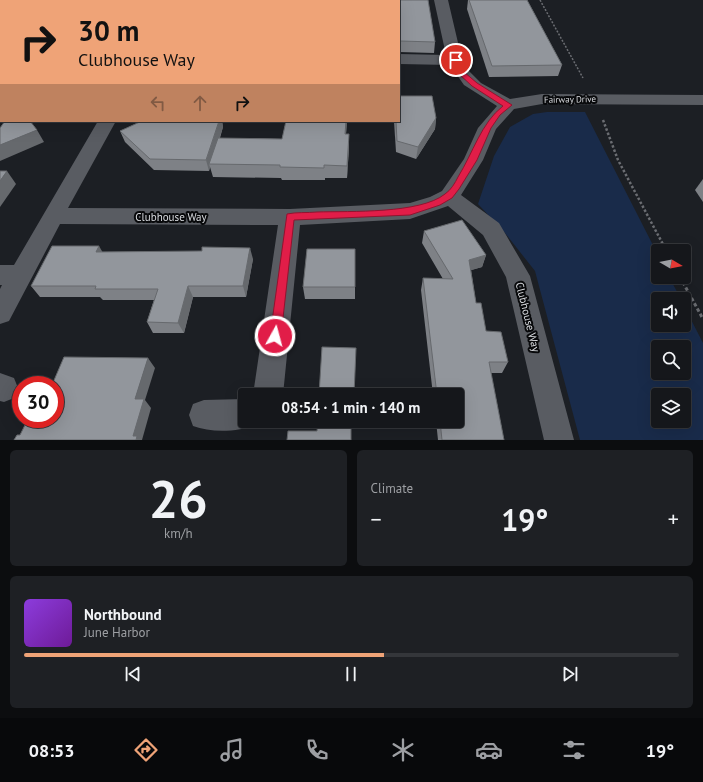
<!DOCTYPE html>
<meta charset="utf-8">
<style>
:root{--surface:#15171b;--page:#1e2024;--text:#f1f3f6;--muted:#9d9fa3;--line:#34363a;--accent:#efa377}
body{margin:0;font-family:"PT Sans",sans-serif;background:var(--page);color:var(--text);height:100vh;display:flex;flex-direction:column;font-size:15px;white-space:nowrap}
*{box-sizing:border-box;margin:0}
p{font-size:13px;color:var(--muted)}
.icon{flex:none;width:22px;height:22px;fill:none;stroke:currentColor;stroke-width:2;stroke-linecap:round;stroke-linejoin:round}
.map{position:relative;height:440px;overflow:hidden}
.details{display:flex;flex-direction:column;gap:10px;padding:10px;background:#0c0d0f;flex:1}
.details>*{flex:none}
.banner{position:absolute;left:0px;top:0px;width:400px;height:122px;box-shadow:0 4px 16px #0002,0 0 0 1px var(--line);background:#efa377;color:#111;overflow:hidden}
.needle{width:26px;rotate:100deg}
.tools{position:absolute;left:651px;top:244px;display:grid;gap:8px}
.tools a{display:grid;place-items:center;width:40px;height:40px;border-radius:4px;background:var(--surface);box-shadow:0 4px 16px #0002,0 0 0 1px var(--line);font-size:20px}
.speed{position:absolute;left:12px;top:376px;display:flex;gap:8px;font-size:20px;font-weight:700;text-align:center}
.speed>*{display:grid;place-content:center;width:52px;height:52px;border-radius:50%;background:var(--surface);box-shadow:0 4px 16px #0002,0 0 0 1px var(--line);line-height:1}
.speed .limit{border:6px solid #d22;background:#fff;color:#111}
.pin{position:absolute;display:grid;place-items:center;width:34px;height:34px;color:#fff;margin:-17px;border:2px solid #fff;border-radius:50%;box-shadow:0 1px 4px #0007}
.me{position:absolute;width:44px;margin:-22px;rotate:7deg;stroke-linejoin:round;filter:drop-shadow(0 0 3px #0008)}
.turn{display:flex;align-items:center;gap:14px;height:84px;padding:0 12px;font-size:18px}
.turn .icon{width:52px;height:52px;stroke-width:2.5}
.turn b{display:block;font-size:28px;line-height:34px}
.lanes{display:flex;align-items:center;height:38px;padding:0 12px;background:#0003;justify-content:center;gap:20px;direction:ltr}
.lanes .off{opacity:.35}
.big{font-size:30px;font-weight:600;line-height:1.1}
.details .tile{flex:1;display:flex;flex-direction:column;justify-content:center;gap:6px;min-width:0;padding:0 14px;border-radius:6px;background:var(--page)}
.details .dial{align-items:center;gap:0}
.dial b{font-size:52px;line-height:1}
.song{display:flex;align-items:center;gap:12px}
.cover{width:48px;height:48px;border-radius:6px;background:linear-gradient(135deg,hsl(270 70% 55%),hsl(280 70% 35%))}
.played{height:4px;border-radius:2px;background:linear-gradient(90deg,var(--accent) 55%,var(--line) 55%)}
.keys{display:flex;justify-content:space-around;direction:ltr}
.heat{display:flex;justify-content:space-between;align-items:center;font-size:22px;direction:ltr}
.details .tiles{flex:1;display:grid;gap:10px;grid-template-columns:1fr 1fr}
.tile:last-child{grid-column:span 2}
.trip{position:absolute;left:238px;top:388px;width:226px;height:40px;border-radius:4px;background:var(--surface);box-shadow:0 4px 16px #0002,0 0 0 1px var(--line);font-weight:600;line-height:40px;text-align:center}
.menu{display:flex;height:64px;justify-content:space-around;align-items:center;background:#08090b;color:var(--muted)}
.menu .icon{width:28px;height:28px}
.menu .selected{color:var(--accent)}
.menu b{font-size:18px;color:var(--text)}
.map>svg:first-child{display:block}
.green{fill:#192b4a;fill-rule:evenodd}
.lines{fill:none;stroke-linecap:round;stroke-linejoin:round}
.path-far2{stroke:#6b6d72;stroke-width:1.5;stroke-dasharray:2 1.5;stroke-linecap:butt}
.path-far1{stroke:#6b6d72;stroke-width:2.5;stroke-dasharray:2.5 2;stroke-linecap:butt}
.path{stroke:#6b6d72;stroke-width:3;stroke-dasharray:3.5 2.5;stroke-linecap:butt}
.minor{fill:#595c62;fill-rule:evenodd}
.wall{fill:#7e8186}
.shaded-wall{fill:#66696d}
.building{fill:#92969c;stroke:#66696d}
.route{fill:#e11d48;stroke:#92132f}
.labels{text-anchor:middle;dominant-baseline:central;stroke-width:4;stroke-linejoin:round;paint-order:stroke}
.far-street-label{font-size:9px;fill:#dadce0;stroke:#08090b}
.street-label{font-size:11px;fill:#dadce0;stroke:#08090b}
</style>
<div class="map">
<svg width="703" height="440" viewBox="0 0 703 440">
<rect width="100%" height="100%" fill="#1c1f24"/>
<!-- green -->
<path class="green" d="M547 112H585L658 255V277H669L681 299H658V325H684V306L703 343V440H580L535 271 505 233 478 204 494 156 510 127 533 114ZM658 347H684V373H658ZM658 395H684V421H658Z"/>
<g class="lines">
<!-- path-far2 -->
<path class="path-far2" d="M540 0 583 78"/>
<!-- path-far1 -->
<path class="path-far1" d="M603 120 618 160 666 250"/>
<!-- path -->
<g class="path">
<path d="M665 249 666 251"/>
<path d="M680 277 703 319"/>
</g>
<!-- minor -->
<g class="minor">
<path d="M168 0H182L167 1Z"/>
<path d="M434 0H448L459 47 469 71 481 83 510 99 542 94 703 95V105L542 104 514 109 496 129 483 160 461 195 499 223 530 276 574 440H544L506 277 483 235 448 206 410 219 300 225 283 395H253L278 225 60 224 9 321 0 324V289L2 285H0V265H14L98 121H116L68 208 290 209 410 203 430 197 442 191 464 159 478 128 497 106 464 85 450 65 399 64V54L446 55Z"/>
<rect x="0" y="93" width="1" height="10"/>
<path d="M0 373 14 378 18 388 14 398 4 402 0 401Z"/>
<path d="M245 399V421H257L256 425C238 432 211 433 193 426L189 415 193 404 204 400Z"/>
</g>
</g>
<!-- wall -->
<g class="wall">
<path d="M0 0 1 1V73H0Z"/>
<path d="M385 0H428L435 42 434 53 399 52V1H385Z"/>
<path d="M468 0H527L562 65 558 76 489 77 467 9Z"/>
<path d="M436 118 435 129 416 159 396 152 394 121Z"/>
<path d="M142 121H222L223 127 220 138 282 139 286 121H347L346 134H349V147L347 178H325V180H282L281 178 213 177 210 167 209 171 154 170 125 142 120 131Z"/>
<path d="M703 179V202L695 190Z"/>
<path d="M424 231 486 255 482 267 471 270 476 303 486 331 508 362 502 373H491L504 440H438L436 421H457V395H433L421 290 423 278 443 279 422 243Z"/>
<path d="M355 249V299H305L303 287Z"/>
<path d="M103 252 253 259 246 297H193L184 333H153L147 322 154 300H103L100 297H40L31 286Z"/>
</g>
<!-- shaded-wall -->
<g class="shaded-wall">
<path d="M134 0H139V1H133Z"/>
<path d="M436 118 435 129 416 159 418 147Z"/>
<path d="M219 121H222L223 127 211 164H209L210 167 209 171 206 160Z"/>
<path d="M346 121H347L345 147V134Z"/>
<path d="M37 130 44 142 0 161V145Z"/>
<path d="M349 134V147L347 178V166Z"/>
<path d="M7 171 16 184 0 207V181Z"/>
<path d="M99 246 106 258 96 252Z"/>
<path d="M250 248 253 259 246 297 243 286Z"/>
<path d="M486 255 482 267 465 272 469 260Z"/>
<path d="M188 286 193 297 184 333 178 323Z"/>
<path d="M148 358 155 368 145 400 151 408 142 440H136L133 436 135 399Z"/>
</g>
<!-- building -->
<g class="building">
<path d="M0 0H134L133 1H1V61H0Z"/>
<path d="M197 0H225V1H196Z"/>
<rect x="270" y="0" width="83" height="1"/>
<path d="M386 0H428L435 42 400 41 399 32V1H386Z"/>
<path d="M469 0H527L562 65 492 66Z"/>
<path d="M399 96H432L436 118 418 147 397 141 396 121H399Z"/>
<path d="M5 121H30L37 130 0 145V128Z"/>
<path d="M142 121H219L206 160 150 159 120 131Z"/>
<path d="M286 121H346L345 134H349L347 166 324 165V168L280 167V165L209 164 218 138 282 139Z"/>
<path d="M0 171H7L0 181Z"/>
<path d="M462 220 486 255 469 260 476 303H481L486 331 501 332 508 362H489L504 440H442L440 421H457V395H437L423 278 453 279 424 231Z"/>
<path d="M52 246H99L96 252 202 251V247L250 248 243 286H188L178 323 147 322 158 289H95L96 286H31Z"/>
<path d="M307 249H355V287H303Z"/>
<path d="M322 347 356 348 354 395H319Z"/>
<path d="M64 357 148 358 135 399H144L133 436H137L136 440H14L17 435H20L28 419H55V385H52Z"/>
<path d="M318 421H351V440H287L288 431H317Z"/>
</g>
<!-- route -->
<path class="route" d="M454 58H458L464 72 477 83 512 105 500 115 491 128 477 160 459 189 452 198 440 205 410 215 294 220 281 336 279 339 275 341 271 339 270 336 287 214C296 212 307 213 317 212 350 211 420 214 445 194 451 190 455 183 458 177 473 153 481 123 503 106L472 86 459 74 453 60Z"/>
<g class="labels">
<!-- far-street labels -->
<g class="far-street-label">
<text transform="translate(570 99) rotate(-1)">Fairway Drive</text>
</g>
<!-- street labels -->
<g class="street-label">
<text x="171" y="217">Clubhouse Way</text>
<text transform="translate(528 317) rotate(76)">Clubhouse Way</text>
</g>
</g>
</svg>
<div class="tools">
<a><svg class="needle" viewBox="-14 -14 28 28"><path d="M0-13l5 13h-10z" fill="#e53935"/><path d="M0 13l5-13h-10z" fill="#9d9fa3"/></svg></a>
<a><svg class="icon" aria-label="sound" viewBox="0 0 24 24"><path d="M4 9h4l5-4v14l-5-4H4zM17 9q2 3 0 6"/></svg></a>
<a><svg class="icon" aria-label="search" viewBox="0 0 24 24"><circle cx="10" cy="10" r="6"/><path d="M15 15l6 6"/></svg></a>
<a><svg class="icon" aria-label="layers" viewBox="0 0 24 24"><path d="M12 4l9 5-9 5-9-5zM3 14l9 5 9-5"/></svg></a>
</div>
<div class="speed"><div class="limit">30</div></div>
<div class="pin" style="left:456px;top:60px;background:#d93025"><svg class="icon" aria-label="arrive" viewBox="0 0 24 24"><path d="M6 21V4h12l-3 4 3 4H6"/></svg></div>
<svg class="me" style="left:275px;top:336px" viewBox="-20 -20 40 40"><circle r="17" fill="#e11d48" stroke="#fff" stroke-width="3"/><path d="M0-11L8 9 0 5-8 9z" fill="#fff"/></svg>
<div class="trip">08:54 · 1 min · 140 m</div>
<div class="banner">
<div class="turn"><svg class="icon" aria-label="right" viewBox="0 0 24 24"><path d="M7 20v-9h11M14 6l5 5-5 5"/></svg><div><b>30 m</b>Clubhouse Way</div></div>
<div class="lanes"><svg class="icon off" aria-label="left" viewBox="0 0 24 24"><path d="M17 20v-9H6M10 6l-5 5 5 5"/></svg><svg class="icon off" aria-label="ahead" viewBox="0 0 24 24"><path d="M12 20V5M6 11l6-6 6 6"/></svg><svg class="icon" aria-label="right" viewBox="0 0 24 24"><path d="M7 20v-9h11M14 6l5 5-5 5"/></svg></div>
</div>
</div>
<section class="details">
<div class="tiles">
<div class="tile dial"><b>26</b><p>km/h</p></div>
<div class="tile"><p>Climate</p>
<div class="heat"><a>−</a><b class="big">19°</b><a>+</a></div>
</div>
<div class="tile">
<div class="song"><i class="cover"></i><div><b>Northbound</b><p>June Harbor</p></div></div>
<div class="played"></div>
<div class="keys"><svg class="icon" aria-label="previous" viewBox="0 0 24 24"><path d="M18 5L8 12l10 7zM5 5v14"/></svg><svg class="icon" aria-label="pause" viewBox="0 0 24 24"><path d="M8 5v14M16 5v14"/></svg><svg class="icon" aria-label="next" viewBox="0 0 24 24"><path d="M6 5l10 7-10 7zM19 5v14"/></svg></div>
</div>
</div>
</section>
<nav class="menu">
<b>08:53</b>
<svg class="icon selected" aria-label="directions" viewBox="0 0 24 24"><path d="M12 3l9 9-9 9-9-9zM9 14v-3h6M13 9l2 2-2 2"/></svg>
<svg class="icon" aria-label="music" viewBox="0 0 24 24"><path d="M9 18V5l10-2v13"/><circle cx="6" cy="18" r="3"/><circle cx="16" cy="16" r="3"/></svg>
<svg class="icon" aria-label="phone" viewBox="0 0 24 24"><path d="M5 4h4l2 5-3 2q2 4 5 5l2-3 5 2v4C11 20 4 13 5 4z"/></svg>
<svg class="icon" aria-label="climate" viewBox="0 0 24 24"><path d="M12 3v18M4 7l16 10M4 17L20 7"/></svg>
<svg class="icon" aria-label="car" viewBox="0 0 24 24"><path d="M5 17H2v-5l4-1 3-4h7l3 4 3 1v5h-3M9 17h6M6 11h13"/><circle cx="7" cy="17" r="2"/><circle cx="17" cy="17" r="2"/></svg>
<svg class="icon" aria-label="filters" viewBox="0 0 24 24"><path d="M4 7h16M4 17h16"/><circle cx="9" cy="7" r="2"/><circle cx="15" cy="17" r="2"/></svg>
<b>19°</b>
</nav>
